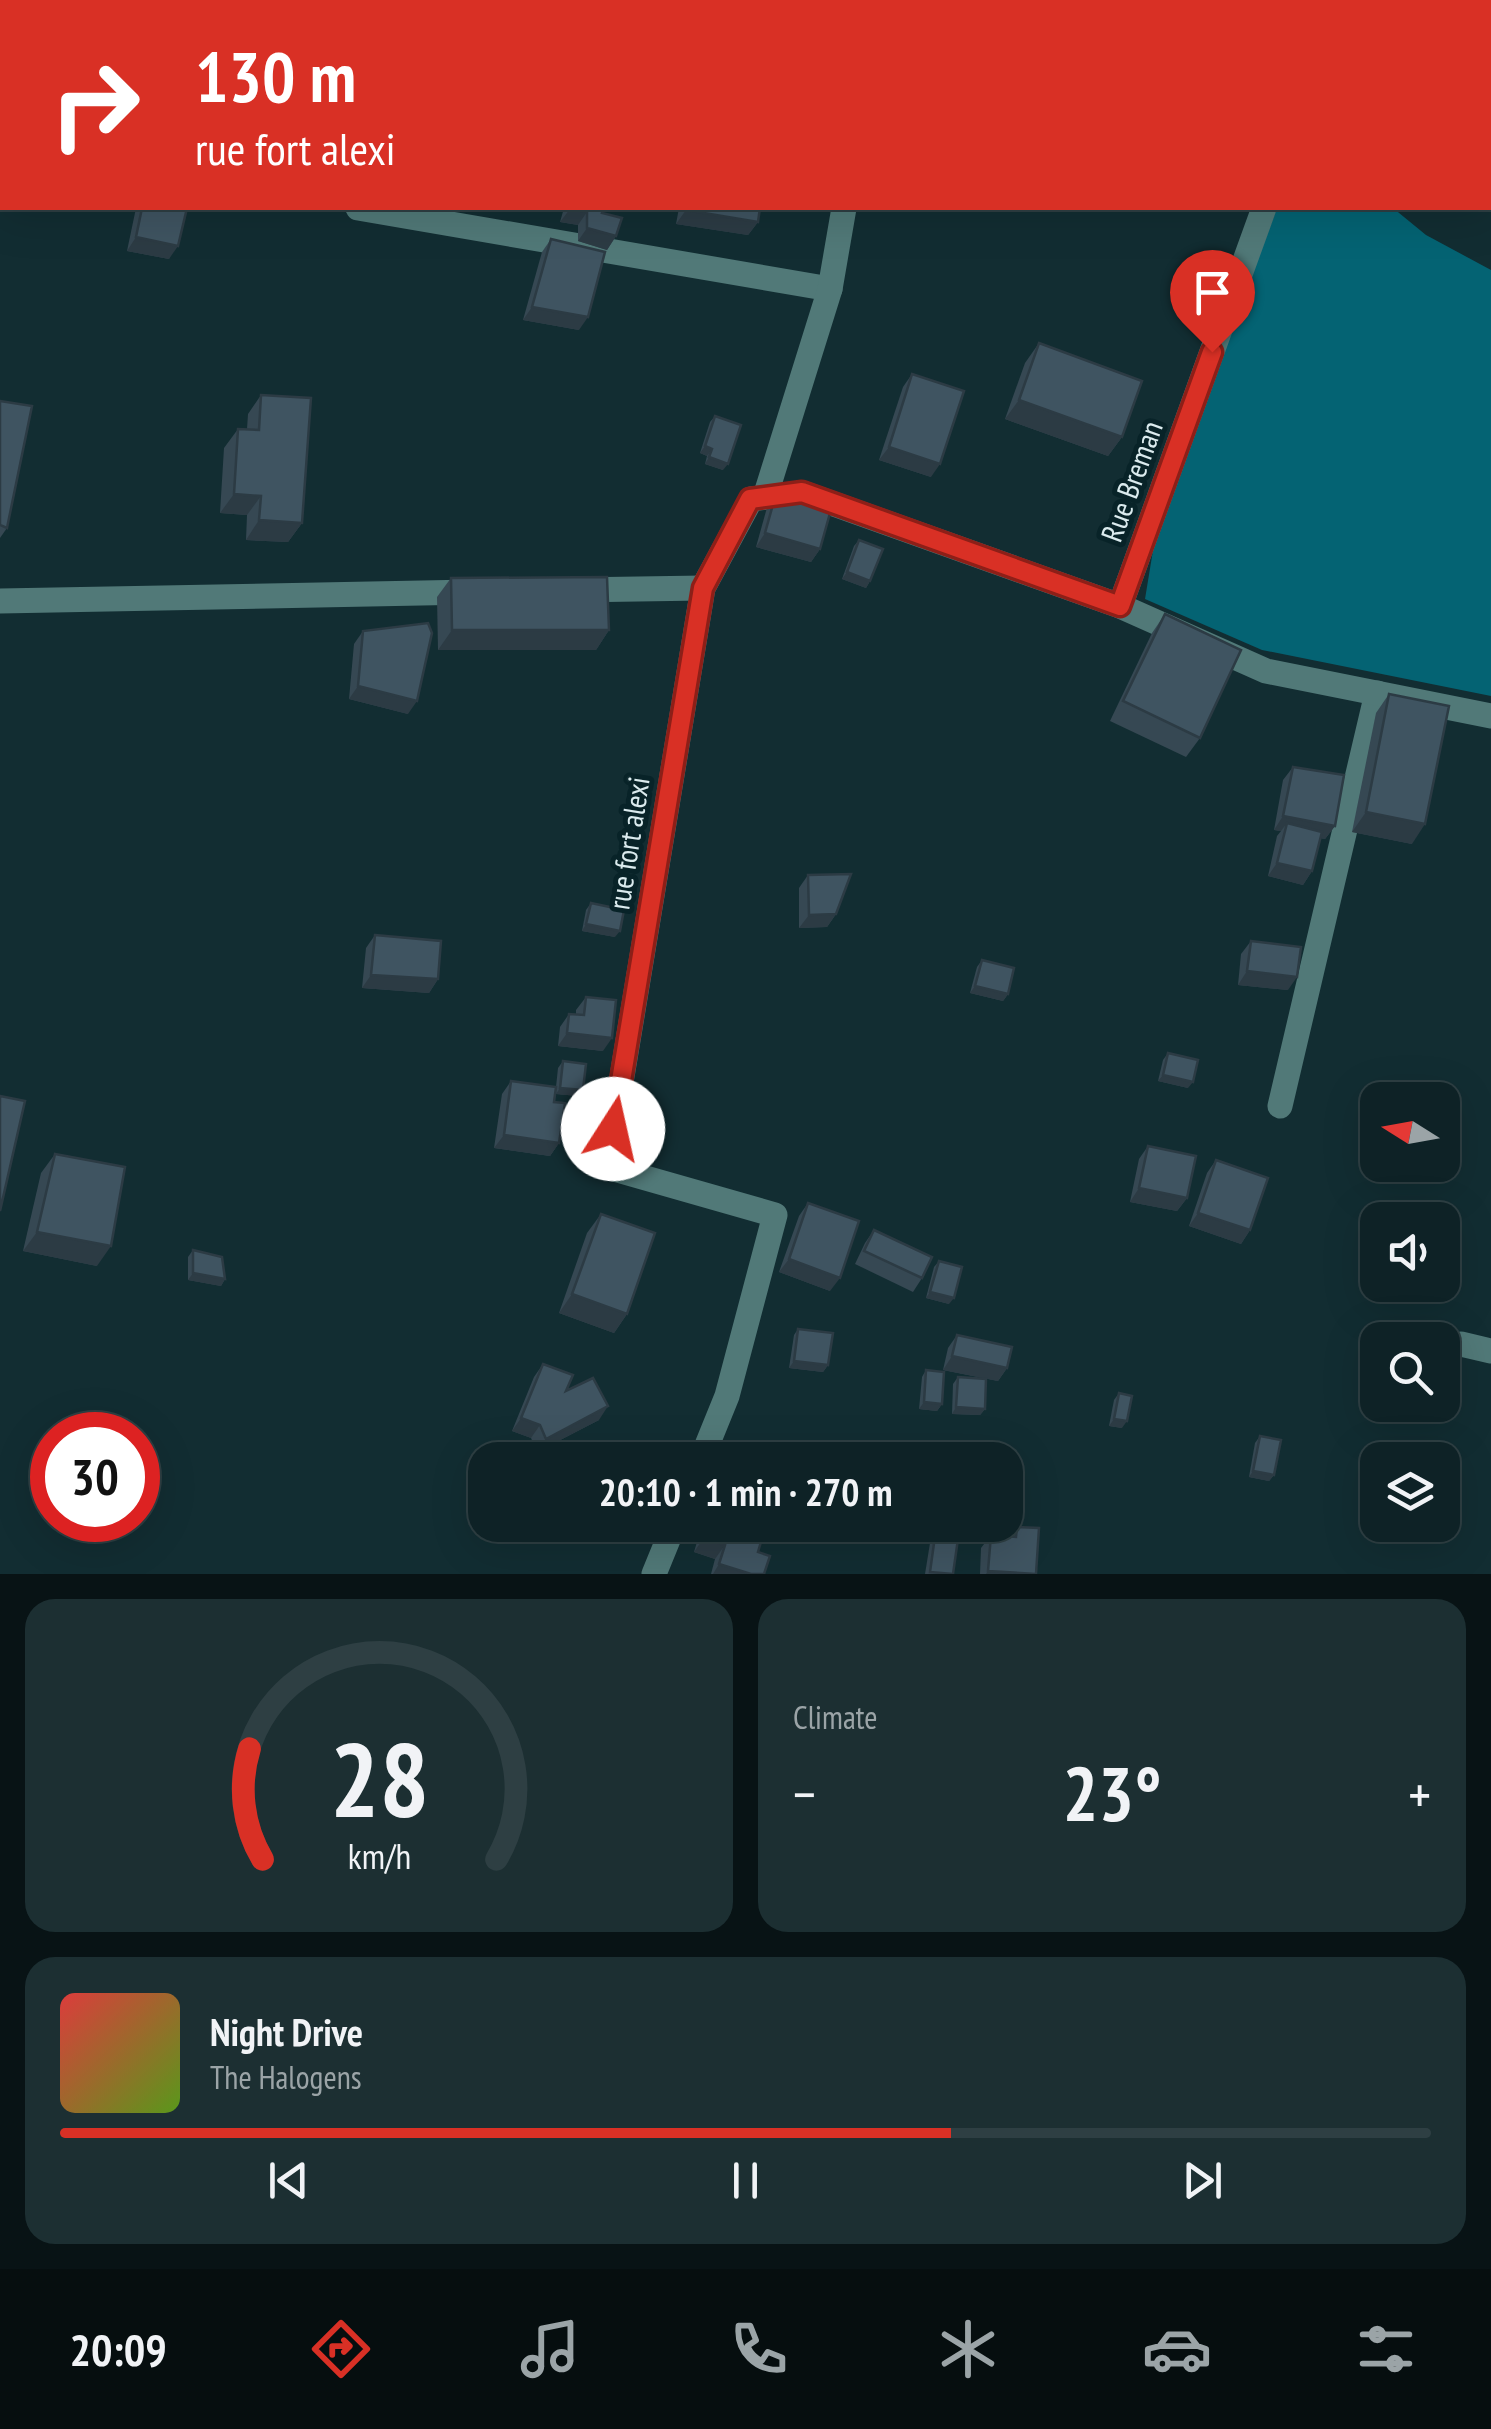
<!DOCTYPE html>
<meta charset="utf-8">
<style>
:root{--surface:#0e2226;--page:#1c2f32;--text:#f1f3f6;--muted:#9ba4a7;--line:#2e3f43;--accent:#d93025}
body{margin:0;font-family:"PT Sans Narrow",sans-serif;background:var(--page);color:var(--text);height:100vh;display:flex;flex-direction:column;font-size:38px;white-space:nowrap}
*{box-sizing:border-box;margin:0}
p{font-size:32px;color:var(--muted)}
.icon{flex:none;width:55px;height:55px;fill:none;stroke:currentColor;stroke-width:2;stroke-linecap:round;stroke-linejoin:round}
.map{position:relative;height:1574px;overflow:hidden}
.side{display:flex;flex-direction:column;gap:25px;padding:25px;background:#081315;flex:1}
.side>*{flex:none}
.banner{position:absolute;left:0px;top:0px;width:1492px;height:210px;box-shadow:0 10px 40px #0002,0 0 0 2px var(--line);background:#d93025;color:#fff;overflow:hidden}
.needle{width:65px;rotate:281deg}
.buttons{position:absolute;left:1360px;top:1082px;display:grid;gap:20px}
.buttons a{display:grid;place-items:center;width:100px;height:100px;border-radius:20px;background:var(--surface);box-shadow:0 10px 40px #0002,0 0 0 2px var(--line);font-size:50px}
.speed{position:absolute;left:30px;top:1412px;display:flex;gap:20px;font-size:50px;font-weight:700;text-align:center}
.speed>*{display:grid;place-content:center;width:130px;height:130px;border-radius:50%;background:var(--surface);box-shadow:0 10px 40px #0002,0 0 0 2px var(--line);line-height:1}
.speed .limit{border:15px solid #d22;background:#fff;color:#111}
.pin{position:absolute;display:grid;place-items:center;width:85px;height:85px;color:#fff;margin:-102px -42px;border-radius:50% 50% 50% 0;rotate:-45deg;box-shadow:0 0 10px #0007}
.pin .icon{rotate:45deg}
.me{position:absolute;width:110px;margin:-55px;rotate:10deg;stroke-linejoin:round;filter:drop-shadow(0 0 8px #0008)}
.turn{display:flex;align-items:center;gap:35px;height:210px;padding:0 30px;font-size:45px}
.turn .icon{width:130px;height:130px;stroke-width:2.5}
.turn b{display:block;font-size:70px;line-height:85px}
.big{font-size:75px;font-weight:700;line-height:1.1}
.side .widget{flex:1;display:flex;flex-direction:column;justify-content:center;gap:15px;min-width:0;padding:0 35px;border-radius:30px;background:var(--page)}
.side .dial{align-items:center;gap:0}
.dial svg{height:260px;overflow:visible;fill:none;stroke:var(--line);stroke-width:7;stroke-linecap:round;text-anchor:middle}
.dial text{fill:var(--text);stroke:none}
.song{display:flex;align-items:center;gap:30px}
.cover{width:120px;height:120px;border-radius:15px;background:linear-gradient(135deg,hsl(0 70% 55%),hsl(90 70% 35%))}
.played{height:10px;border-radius:5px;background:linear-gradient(90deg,var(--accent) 65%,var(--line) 65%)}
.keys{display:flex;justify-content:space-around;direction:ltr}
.heat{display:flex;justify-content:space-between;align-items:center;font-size:55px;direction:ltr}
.side .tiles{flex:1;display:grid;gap:25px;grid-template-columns:1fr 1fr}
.widget:last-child{grid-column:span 2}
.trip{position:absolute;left:468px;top:1442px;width:555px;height:100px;border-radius:30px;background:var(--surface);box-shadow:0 10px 40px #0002,0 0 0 2px var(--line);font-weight:700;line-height:100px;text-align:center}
.tabs{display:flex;height:160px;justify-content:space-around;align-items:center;background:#060e0f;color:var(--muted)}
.tabs .icon{width:70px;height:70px}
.tabs .current{color:var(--accent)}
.tabs b{font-size:45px;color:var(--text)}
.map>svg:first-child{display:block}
.forest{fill:#046373}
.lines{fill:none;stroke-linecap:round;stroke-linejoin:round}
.minor{stroke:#517978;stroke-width:25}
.wall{fill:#364853}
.shaded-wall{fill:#2c3b44}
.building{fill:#3f5461;stroke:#2c3b44;stroke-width:2.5}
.route-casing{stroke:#8d1f18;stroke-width:25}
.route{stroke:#d93025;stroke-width:18}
.labels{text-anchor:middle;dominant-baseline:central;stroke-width:10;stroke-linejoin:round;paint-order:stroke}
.street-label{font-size:30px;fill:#dbebee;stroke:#082328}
</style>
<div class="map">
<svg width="1491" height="1574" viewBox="0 0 1491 1574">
<rect width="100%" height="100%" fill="#122d32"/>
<!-- forest -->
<path class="forest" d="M1277 208H1393L1426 235 1491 270V696L1262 650 1145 599 1156 532Z"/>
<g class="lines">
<!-- minor -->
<g class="minor">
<path d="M623 0 633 2"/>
<path d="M878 2 879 0"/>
<path d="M1338 2V0"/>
<path d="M358 208 830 289"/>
<path d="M765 497 830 289 844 208"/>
<path d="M573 590 703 588"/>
<path d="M0 601 473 592"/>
<path d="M1120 606 1264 208"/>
<path d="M1280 1106 1377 693"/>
<path d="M1461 1344 1491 1351"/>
<path d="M701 1460 727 1396 775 1215 607 1167 703 588 751 499 803 493 1120 606 1266 671 1491 716"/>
<path d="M654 1574 674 1525"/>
</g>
</g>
<!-- wall -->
<g class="wall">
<path d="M136 208H187L169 259 127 251Z"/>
<path d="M564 208H604L602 213 616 236 607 250 578 241V225L560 222Z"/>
<path d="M679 208H760L758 222 748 235 676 224Z"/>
<path d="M551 239 579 330 523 320 542 252Z"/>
<path d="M1039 343 1122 437 1108 456 1005 419 1025 363Z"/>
<path d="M912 374 931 477 879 460 903 387Z"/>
<path d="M261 395 302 523 288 542 246 540 247 515 220 513 224 448 238 429H247L248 414Z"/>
<path d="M715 416 723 470 705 464 707 456 700 453 710 422Z"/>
<path d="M777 490 820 549 811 562 756 547 768 504Z"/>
<path d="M0 525 7 528 0 538Z"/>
<path d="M859 540 870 581 866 588 842 579 854 546Z"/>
<path d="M451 578 609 630 596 650H438L437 597Z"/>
<path d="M1165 614 1200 738 1186 757 1110 721 1152 633Z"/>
<path d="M363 631 408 714 349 699 354 644Z"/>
<path d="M1389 694 1412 844 1352 832 1376 713Z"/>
<path d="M1293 767 1335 826 1325 839 1320 838 1312 871 1303 885 1268 876 1277 836 1281 831 1274 830 1283 780Z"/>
<path d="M808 875 836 914 827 927 799 928V888Z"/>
<path d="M591 903 615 937 582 931 586 910Z"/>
<path d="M375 935 438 979 429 993 362 988 366 948Z"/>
<path d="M1251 941 1288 990 1238 985 1241 954Z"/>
<path d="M982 960 1008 994 1003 1001 970 993 977 967Z"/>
<path d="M586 997 603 1051 558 1046 560 1027 569 1014H576V1010Z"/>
<path d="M1168 1053 1188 1088 1158 1081 1163 1060Z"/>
<path d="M563 1061 583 1090 578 1096 556 1094 554 1102 559 1143 550 1156 494 1148 502 1094 511 1081 556 1087 558 1068Z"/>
<path d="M1148 1146 1187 1198 1177 1211 1130 1202 1139 1159Z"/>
<path d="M55 1154 97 1266 23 1251 41 1173Z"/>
<path d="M1216 1160 1250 1230 1241 1244 1189 1226 1207 1173Z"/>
<path d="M808 1203 830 1291 779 1272 799 1216Z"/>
<path d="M601 1214 627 1314 614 1333 559 1313 587 1233Z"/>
<path d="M874 1230 922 1278 913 1292 855 1264 865 1243Z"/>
<path d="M193 1250 225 1279 221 1286 188 1280V1257Z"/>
<path d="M939 1261 949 1304 926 1298 934 1267Z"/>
<path d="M798 1329 828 1365 823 1372 789 1368 794 1335Z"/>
<path d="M957 1335 1007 1368 998 1381 943 1370 948 1348Z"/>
<path d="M543 1364 566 1391 599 1420 537 1452 531 1438 512 1431 534 1377Z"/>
<path d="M926 1370 942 1404 937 1411 919 1409 922 1377Z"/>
<path d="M958 1377 985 1409 980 1415 952 1414 953 1384Z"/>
<path d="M1119 1393 1122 1428 1109 1426 1114 1400Z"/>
<path d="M1260 1436 1274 1475 1269 1481 1249 1477 1255 1443Z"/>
<path d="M702 1525H766L758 1552 764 1574H711L715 1559 694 1552Z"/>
<path d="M1017 1527 1036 1574H980L981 1548 991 1535 1010 1536Z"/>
<path d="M935 1536 953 1574H925L930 1543Z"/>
</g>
<!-- shaded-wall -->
<g class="shaded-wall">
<path d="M570 209 587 212 578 225 560 222Z"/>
<path d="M686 210 758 222 748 235 676 224Z"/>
<path d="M587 228 616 236 607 250 578 241Z"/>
<path d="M136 237 178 246 169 259 127 251Z"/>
<path d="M532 307 588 317 579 330 523 320Z"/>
<path d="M1019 400 1122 437 1108 456 1005 419Z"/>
<path d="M705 446 712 449 707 456 700 453Z"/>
<path d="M889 447 940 464 931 477 879 460Z"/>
<path d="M709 457 728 464 723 470 705 464Z"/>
<path d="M234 494 261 496 247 515 220 513Z"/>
<path d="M259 520 302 523 288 542 246 540Z"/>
<path d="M765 533 820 549 811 562 756 547Z"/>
<path d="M847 572 870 581 866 588 842 579Z"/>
<path d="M452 630H609L596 650H438Z"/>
<path d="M358 686 417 701 408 714 349 699Z"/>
<path d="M1366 812 1425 824 1412 844 1352 832Z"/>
<path d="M1283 816 1335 826 1325 839 1285 831 1287 823 1281 831 1274 830Z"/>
<path d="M1277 863 1312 871 1303 885 1268 876Z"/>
<path d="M836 914 827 927 799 928 809 915Z"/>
<path d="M586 924 620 931 615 937 582 931Z"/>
<path d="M1247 971 1297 977 1288 990 1238 985Z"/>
<path d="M371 975 438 979 429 993 362 988Z"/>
<path d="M975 986 1008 994 1003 1001 970 993Z"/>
<path d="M567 1033 612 1038 603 1051 558 1046Z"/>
<path d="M1163 1075 1193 1082 1188 1088 1158 1081Z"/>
<path d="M560 1088 583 1090 578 1096 556 1094Z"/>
<path d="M504 1135 559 1143 550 1156 494 1148Z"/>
<path d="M1139 1188 1187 1198 1177 1211 1130 1202Z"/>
<path d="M1198 1213 1250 1230 1241 1244 1189 1226Z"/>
<path d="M37 1232 111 1246 97 1266 23 1251Z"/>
<path d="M789 1259 840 1278 830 1291 779 1272Z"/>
<path d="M193 1273 225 1279 221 1286 188 1280Z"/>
<path d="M930 1292 954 1298 949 1304 926 1298Z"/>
<path d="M572 1294 627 1314 614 1333 559 1313Z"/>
<path d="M952 1356 1007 1368 998 1381 943 1370Z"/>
<path d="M794 1361 828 1365 823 1372 789 1368Z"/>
<path d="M924 1402 942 1404 937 1411 919 1409Z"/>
<path d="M608 1406 599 1420 537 1452 546 1439Z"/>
<path d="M956 1407 985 1409 980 1415 952 1414Z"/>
<path d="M521 1418 540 1425 531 1438 512 1431Z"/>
<path d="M1114 1419 1127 1421 1122 1428 1109 1426Z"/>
<path d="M1253 1471 1274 1475 1269 1481 1249 1477Z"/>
<path d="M703 1539 725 1545 715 1559 694 1552Z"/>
<path d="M719 1564 751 1574H713Z"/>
<path d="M988 1571 1036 1574H986Z"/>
</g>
<!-- building -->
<g class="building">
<path d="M142 208H187L178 246 136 237Z"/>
<path d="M570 208H604L602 213 622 218 616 236 587 228V212L570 209Z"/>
<path d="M686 208H760L758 222 686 210Z"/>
<path d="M551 239 605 252 588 317 532 307Z"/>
<path d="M1039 343 1142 381 1122 437 1019 400Z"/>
<path d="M912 374 964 391 940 464 889 447Z"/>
<path d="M261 395 311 398 302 523 259 520 261 496 234 494 238 429 259 430Z"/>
<path d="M0 401 32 406 7 528 0 525Z"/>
<path d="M715 416 741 425 728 464 709 457 712 449 705 446Z"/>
<path d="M777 490 832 506 820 549 765 533Z"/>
<path d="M859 540 883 549 870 581 847 572Z"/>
<path d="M607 577 609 630H452L451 578Z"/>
<path d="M1165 614 1241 650 1200 738 1123 701Z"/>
<path d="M428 623 432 633 417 701 358 686 363 631Z"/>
<path d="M1389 694 1449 706 1425 824 1366 812Z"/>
<path d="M1293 767 1344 775 1335 826 1283 816Z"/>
<path d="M1287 823 1322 832 1312 871 1277 863Z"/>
<path d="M851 874 836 914 809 915 808 875Z"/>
<path d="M591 903 624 910 620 931 586 924Z"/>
<path d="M375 935 441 941 438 979 371 975Z"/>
<path d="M1251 941 1301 947 1297 977 1247 971Z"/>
<path d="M982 960 1014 968 1008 994 975 986Z"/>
<path d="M586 997 616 1000 612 1038 567 1033 569 1014 584 1015Z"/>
<path d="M1168 1053 1198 1060 1193 1082 1163 1075Z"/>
<path d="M563 1061 586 1064 583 1090 560 1088Z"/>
<path d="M511 1081 556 1087 554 1102 565 1103 559 1143 504 1135Z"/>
<path d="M0 1096 25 1101 0 1211Z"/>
<path d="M1148 1146 1196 1156 1187 1198 1139 1188Z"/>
<path d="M55 1154 125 1167 111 1246 37 1232Z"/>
<path d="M1216 1160 1268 1178 1250 1230 1198 1213Z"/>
<path d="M808 1203 859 1221 840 1278 789 1259Z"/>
<path d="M601 1214 655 1233 627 1314 572 1294Z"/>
<path d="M874 1230 932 1257 922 1278 864 1251Z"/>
<path d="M193 1250 222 1257 225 1279 193 1273Z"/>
<path d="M939 1261 962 1267 954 1298 930 1292Z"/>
<path d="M798 1329 833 1333 828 1365 794 1361Z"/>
<path d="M957 1335 1012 1347 1007 1368 952 1356Z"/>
<path d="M543 1364 573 1375 566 1391 593 1378 608 1406 546 1439 540 1425 521 1418Z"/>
<path d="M926 1370 944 1372 942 1404 924 1402Z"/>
<path d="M958 1377 986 1379 985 1409 956 1407Z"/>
<path d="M1119 1393 1132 1396 1127 1421 1114 1419Z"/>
<path d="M1260 1436 1281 1440 1274 1475 1253 1471Z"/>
<path d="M707 1525H766L758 1552 770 1556 764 1574H751L719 1564 725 1545 703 1539Z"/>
<path d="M1017 1527 1039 1528 1036 1574 988 1571 991 1535 1016 1537Z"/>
<path d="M935 1536 958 1539 953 1574 930 1572Z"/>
</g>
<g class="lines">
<defs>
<path id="route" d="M613 1129 703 588 750 499 802 492 1120 606 1212 352"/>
</defs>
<!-- route casing -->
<use href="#route" class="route-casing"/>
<!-- route -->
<use href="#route" class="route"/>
</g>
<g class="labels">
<!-- street labels -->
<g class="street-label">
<text transform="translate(1131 481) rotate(-70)">Rue Breman</text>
<text transform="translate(628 843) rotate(-81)">rue fort alexi</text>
</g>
</g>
</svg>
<div class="buttons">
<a><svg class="needle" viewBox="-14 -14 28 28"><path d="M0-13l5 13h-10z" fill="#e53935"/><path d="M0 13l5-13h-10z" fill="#9ba4a7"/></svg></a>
<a><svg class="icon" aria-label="sound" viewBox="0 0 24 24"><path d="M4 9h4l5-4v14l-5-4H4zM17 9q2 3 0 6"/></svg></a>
<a><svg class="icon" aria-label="search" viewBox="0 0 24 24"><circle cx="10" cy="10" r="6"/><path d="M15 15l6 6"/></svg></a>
<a><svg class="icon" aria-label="layers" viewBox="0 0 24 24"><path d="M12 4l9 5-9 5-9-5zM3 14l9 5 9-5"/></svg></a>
</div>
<div class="speed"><div class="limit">30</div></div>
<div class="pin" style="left:1212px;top:352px;background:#d93025"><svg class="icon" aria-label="arrive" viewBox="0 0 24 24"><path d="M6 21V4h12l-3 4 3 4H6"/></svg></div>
<svg class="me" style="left:613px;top:1129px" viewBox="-20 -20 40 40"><circle r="19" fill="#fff"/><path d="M0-13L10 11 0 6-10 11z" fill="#d93025"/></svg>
<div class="trip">20:10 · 1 min · 270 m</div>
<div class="banner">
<div class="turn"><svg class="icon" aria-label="right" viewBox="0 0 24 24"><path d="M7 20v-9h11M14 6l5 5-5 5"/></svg><div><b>130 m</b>rue fort alexi</div></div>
</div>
</div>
<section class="side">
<div class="tiles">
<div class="widget dial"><svg viewBox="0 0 100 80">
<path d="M14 69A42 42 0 1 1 86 69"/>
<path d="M14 69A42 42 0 0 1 10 35" stroke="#d93025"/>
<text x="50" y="56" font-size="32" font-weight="700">28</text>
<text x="50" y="72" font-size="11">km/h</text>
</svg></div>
<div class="widget"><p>Climate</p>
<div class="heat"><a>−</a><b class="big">23°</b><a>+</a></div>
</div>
<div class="widget">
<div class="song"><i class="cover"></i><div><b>Night Drive</b><p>The Halogens</p></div></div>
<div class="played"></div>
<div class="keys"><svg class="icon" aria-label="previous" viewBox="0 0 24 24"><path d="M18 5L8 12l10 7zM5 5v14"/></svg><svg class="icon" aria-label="pause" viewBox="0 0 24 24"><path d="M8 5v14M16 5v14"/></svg><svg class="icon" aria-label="next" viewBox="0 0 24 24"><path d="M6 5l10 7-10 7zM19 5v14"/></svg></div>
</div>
</div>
</section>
<nav class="tabs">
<b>20:09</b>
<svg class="icon current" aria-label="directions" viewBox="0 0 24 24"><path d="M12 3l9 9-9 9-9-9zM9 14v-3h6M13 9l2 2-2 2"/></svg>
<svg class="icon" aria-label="music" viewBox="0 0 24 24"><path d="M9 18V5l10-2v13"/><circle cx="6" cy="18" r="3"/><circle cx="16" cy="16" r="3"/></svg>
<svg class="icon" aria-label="phone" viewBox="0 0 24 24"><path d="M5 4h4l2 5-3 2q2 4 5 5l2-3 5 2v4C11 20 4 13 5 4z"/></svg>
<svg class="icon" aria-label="climate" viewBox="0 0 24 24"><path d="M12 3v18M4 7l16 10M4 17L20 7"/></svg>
<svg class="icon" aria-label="car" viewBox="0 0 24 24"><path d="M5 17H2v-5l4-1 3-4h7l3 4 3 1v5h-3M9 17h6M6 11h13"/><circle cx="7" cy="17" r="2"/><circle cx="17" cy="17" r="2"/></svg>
<svg class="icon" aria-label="filters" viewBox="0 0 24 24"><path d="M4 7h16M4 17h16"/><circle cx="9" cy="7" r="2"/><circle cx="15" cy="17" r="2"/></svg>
</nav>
